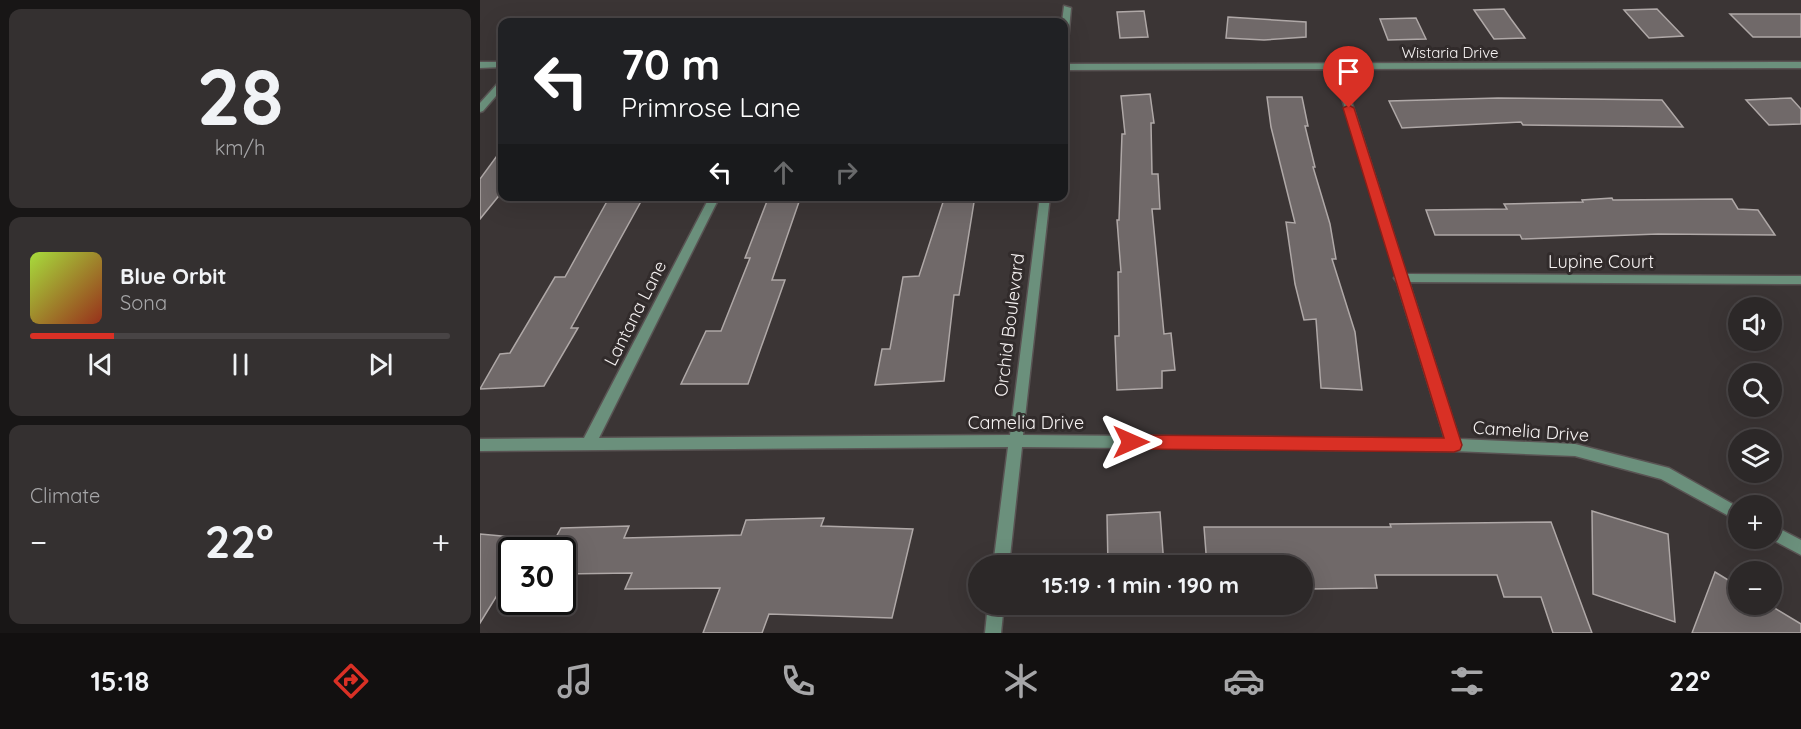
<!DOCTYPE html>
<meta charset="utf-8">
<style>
:root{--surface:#2c2828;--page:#343030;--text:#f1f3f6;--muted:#a6a6a8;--line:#484445;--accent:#d93025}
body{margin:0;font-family:Quicksand,sans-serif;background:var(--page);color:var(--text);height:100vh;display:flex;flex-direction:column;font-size:22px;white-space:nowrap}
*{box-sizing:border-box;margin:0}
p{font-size:20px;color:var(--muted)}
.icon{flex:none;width:33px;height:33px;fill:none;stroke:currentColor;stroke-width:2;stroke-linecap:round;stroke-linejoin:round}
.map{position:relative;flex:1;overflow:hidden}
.sheet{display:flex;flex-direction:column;gap:9px;padding:9px;background:#181616;width:480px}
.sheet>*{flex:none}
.guide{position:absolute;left:18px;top:18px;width:570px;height:183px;border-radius:12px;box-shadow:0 6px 24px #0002,0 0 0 2px var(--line);background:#202124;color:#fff;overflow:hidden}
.buttons{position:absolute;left:1248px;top:297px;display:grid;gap:12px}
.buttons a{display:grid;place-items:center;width:54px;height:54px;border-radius:50%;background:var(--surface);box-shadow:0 6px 24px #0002,0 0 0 2px var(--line);font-size:30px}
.speed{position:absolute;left:18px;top:537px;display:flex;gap:12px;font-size:30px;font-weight:700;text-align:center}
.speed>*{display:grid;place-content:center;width:78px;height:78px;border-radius:50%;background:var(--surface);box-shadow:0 6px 24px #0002,0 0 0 2px var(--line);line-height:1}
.speed .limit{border:3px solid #111;border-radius:9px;background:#fff;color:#111}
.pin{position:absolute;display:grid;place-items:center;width:51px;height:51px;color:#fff;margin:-62px -26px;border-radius:50% 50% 50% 0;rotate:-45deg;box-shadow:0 0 6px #0007}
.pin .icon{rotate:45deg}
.me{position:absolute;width:66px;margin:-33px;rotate:90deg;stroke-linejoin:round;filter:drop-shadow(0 0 4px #0008)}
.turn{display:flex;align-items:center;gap:21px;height:126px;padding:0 24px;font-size:27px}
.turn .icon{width:78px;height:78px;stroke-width:2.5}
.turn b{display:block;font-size:42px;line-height:51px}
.lanes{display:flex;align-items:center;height:57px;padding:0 24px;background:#0003;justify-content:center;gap:30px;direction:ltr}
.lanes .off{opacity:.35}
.big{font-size:45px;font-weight:700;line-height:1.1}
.sheet .tile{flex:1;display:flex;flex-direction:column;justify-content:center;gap:9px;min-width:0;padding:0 21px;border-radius:12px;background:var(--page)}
.sheet .dial{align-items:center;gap:0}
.dial b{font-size:78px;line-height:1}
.song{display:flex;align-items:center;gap:18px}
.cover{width:72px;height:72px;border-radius:9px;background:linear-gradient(135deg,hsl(80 70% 55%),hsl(10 70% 35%))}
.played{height:6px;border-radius:3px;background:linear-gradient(90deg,var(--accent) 20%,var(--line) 20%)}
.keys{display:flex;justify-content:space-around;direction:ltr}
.heat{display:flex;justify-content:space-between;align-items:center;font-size:33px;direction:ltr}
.trip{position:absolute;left:488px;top:555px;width:345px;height:60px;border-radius:30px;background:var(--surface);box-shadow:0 6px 24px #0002,0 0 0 2px var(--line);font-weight:700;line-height:60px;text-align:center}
.menu{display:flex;height:96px;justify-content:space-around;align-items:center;background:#121010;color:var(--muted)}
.menu .icon{width:42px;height:42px}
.menu .selected{color:var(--accent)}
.menu b{font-size:27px;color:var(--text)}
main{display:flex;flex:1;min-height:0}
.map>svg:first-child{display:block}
.building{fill:#706969;stroke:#afa8a7;stroke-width:1.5}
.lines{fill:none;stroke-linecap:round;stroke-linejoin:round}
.minor-casing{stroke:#595353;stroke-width:3}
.minor{fill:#6b907c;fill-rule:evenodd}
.route{fill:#d93025;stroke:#8d1f18;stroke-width:1.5}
.labels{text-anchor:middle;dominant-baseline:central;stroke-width:6;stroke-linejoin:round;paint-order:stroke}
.far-street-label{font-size:15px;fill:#f6f2f2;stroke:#312b2b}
.street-label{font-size:18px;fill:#f6f2f2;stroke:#312b2b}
</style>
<main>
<section class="sheet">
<div class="tile dial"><b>28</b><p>km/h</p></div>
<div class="tile">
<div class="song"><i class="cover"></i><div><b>Blue Orbit</b><p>Sona</p></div></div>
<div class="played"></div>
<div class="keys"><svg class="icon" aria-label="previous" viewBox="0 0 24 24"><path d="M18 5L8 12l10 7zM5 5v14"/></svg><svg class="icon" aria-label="pause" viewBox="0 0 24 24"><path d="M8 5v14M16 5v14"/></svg><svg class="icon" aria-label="next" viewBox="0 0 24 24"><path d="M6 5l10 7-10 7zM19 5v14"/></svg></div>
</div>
<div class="tile"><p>Climate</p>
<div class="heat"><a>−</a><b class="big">22°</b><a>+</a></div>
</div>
</section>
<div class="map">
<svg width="1321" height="633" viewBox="0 0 1321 633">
<rect width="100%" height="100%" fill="#3b3535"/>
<!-- building -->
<g class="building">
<path d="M1024 9 1031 19 1045 38 1014 39 994 10Z"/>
<path d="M1177 9 1203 36 1169 38 1144 10Z"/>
<path d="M664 11 668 37 640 38 637 12Z"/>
<path d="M1250 14H1321V37H1273Z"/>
<path d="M748 17 826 22V37L784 40 746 38Z"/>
<path d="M936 18 946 39 908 40 900 19Z"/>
<path d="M670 94 674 123H671L672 174H678L680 209H672L684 334 691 333 695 370 682 371V388L637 390 635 336H639L638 272H641L637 220H639L642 134H645L641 96Z"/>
<path d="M787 97H822L828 126H825L835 167H833L850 224 856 259H852L875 332 882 390 841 388 836 319 824 320 815 284 806 222 815 223 791 127Z"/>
<path d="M1018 98 1182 100 1203 127 1043 125 1041 122 922 128 909 101Z"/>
<path d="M1311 98 1321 109V124L1289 125 1266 100Z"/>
<path d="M22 149V192L0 219V179Z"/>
<path d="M130 196H164L91 328H98L64 386 0 389 20 354 30 353 75 277H85Z"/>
<path d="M289 196H321L292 280H305L268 384H201L226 331H241L270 258H265Z"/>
<path d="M465 196H495L479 295H474L464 381 395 385 402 349H410L423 277 439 276Z"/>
<path d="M1132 198 1133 200 1252 199 1258 209 1278 210 1295 235 1178 234 1042 239 1040 235H955L946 210 1027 209 1024 204 1103 202 1102 200Z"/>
<path d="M1112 511 1188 534 1195 622 1113 594Z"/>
<path d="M680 512 684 566H628L627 515Z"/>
<path d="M344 518 341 526 433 529 412 618 289 614 282 633H223L240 588 145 589 152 573 82 574V550H69L81 528 149 526 144 538 261 535 266 520Z"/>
<path d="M1071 522 1112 633H1073L1061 597H1024L1017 575H895L897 588 829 589 825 566H727L724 527H911L910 524Z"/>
<path d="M0 534 32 537V571L0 623Z"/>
<path d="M1235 572 1258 586V604H1288L1321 624V633H1212Z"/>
</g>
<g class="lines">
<defs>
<g id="minor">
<path d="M584 6 591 8 588 41 584 44V22H582Z"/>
<path d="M0 62H22V67L0 68Z"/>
<path d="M1321 62V68L861 69 926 274 1321 276V284L929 282 979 439 1095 444 1189 468 1258 507V521L1181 479 1095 456 974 451 542 447 529 566H513L528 447 0 451V439L104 438 230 196H240L119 438 530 435 560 196H570L543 435 965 439 917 282 914 278 916 276 853 69 584 70V64Z"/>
<path d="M22 81V89L3 111 0 112V103L19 82Z"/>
<path d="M1292 525 1321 540V555L1289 538H1292Z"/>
<path d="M508 604H524L521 633H505Z"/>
</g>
</defs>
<!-- minor casing -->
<use href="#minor" class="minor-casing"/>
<!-- minor -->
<use href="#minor" class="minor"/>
</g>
<!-- route -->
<path class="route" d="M869 105 874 108 982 445 980 450 974 452 651 449 645 447 643 442 645 437 651 435 964 438 863 108Z"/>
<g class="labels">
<!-- far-street labels -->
<g class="far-street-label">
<text x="970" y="52">Wistaria Drive</text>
</g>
<!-- street labels -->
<g class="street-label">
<text x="1121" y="261">Lupine Court</text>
<text transform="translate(155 313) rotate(-63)">Lantana Lane</text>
<text transform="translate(529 325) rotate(-83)">Orchid Boulevard</text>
<text x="546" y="422">Camelia Drive</text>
<text transform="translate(1051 431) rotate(4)">Camelia Drive</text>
</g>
</g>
</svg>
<div class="buttons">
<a><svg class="icon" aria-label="sound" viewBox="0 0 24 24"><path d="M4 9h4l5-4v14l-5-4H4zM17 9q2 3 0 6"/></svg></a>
<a><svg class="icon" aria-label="search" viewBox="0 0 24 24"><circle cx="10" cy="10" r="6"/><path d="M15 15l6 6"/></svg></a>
<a><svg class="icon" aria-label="layers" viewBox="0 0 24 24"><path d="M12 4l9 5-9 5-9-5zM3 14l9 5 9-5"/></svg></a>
<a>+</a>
<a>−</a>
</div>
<div class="speed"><div class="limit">30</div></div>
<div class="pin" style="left:869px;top:108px;background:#d93025"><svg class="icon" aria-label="arrive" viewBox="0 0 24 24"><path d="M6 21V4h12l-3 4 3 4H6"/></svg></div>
<svg class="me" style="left:651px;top:442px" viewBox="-20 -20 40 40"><path d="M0-17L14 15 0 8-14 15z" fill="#d93025" stroke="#fff" stroke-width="4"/></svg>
<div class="trip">15:19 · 1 min · 190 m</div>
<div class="guide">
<div class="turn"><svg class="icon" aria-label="left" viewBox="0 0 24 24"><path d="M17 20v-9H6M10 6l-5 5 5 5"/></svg><div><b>70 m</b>Primrose Lane</div></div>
<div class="lanes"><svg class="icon" aria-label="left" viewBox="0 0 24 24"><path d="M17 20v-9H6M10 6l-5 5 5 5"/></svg><svg class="icon off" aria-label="ahead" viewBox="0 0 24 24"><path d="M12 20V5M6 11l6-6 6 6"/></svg><svg class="icon off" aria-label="right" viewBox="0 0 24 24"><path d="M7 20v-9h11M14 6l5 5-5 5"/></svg></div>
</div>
</div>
</main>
<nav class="menu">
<b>15:18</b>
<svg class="icon selected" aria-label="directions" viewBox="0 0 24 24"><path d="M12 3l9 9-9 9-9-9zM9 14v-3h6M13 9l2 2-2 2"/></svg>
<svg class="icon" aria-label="music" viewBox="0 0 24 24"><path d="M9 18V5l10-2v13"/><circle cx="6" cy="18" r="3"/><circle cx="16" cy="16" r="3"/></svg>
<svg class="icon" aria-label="phone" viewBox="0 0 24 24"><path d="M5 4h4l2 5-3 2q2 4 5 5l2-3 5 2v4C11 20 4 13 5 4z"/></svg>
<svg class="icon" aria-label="climate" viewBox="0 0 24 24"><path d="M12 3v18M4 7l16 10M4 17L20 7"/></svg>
<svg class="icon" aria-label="car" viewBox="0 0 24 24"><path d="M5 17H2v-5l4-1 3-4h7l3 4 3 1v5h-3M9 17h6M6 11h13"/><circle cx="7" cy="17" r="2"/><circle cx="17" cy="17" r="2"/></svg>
<svg class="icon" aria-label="filters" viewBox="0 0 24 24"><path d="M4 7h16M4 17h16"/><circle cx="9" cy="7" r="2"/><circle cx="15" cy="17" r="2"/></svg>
<b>22°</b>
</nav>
